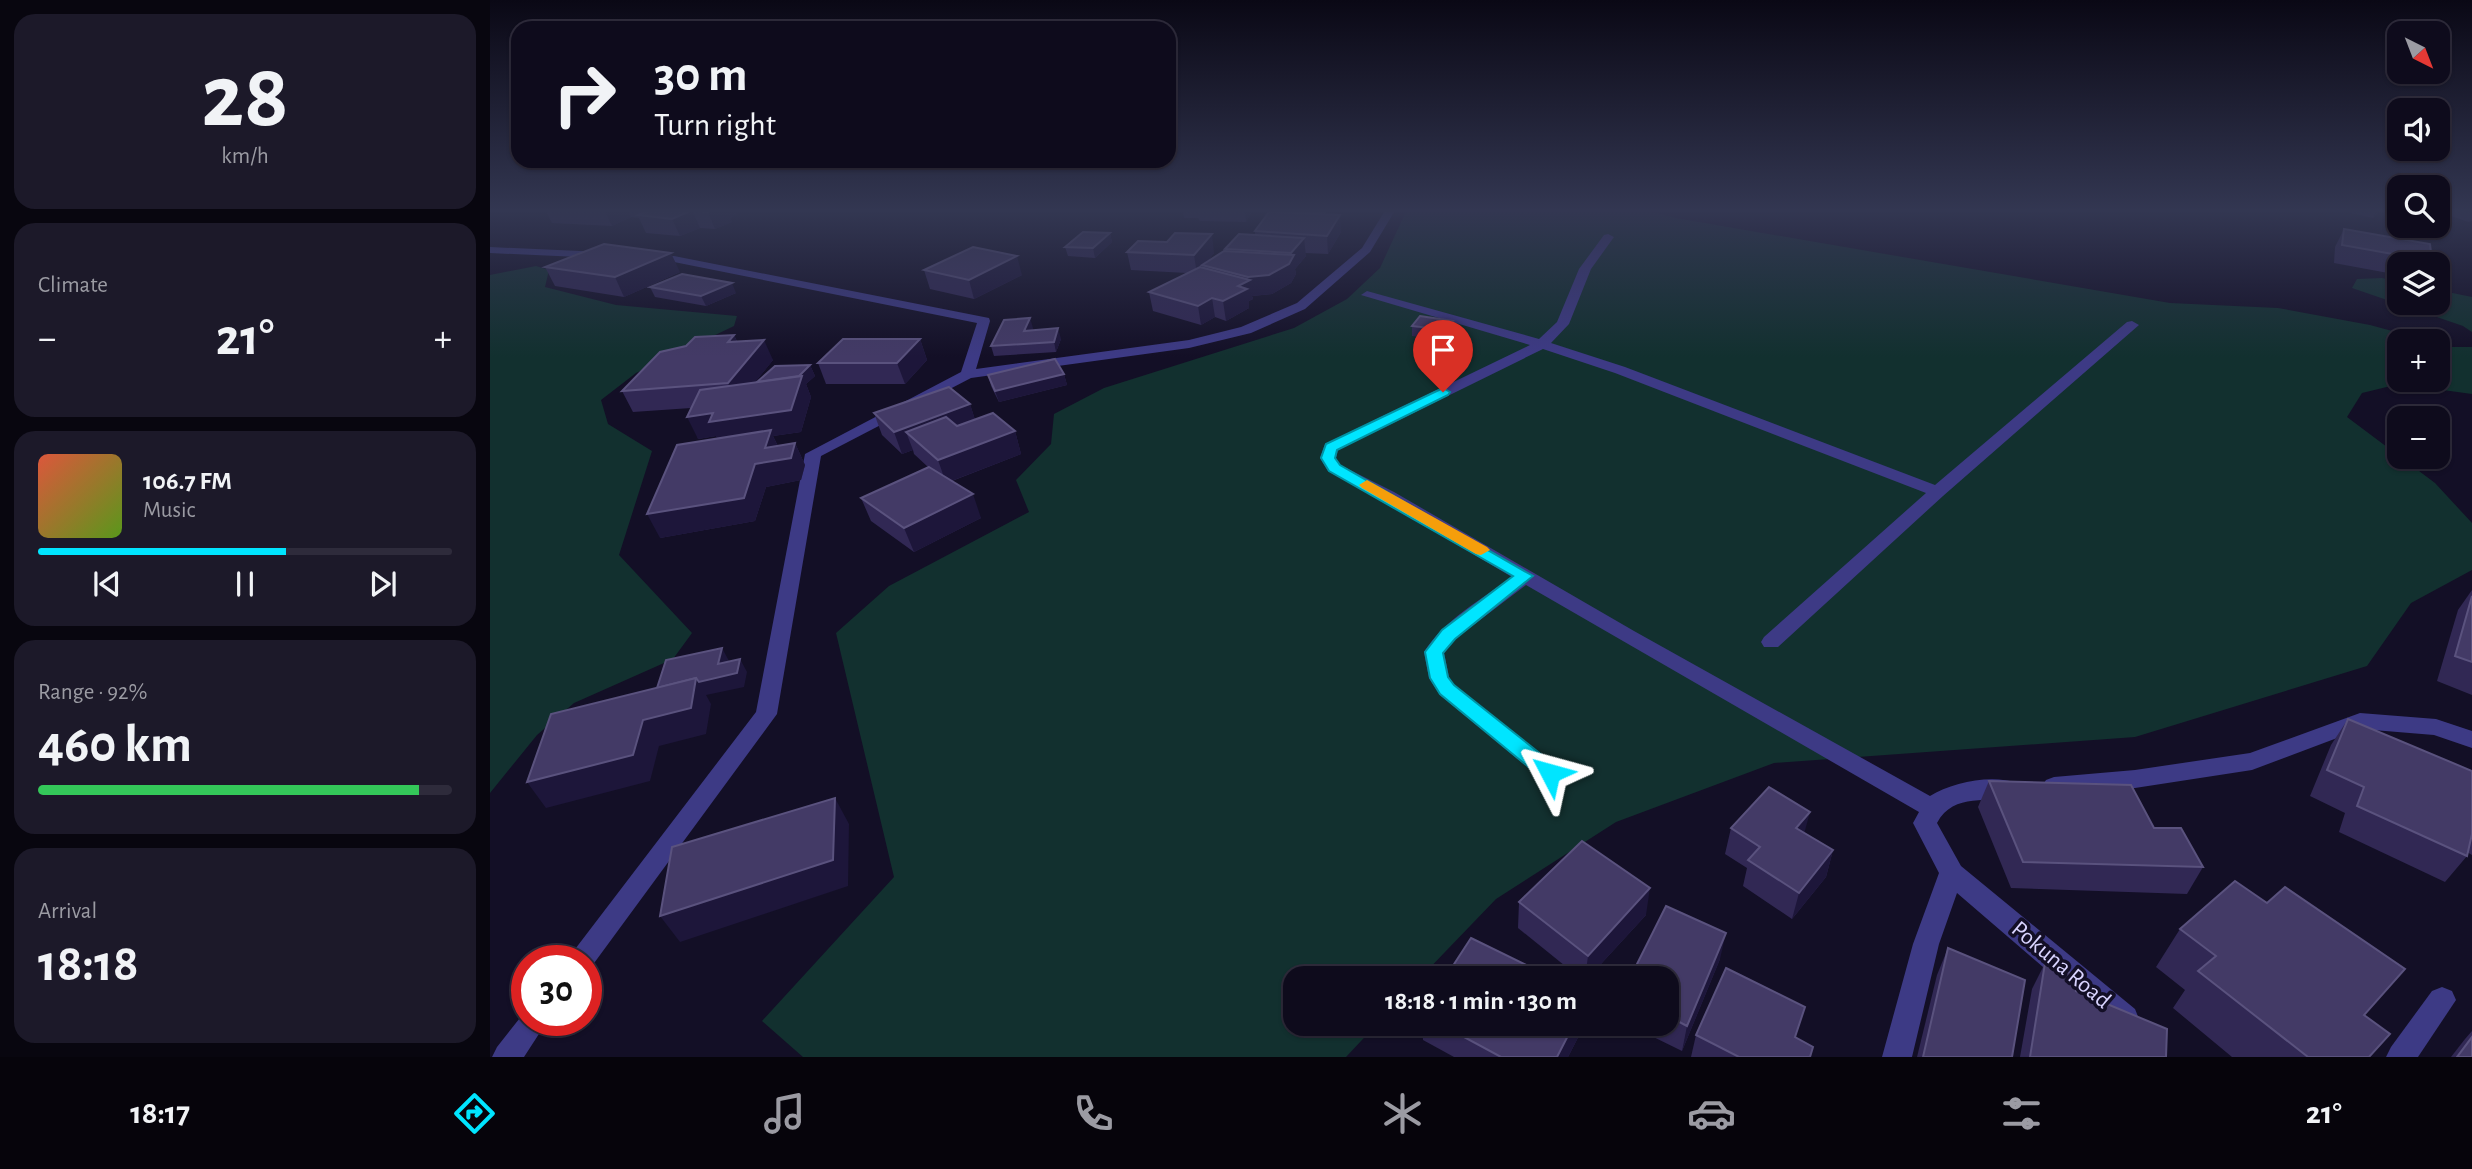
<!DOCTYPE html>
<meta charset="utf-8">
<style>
:root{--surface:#0e0b1c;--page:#1c1929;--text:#f1f3f6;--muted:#9b9ba3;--line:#2e2b3b;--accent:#00e5ff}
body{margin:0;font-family:"Alegreya Sans",sans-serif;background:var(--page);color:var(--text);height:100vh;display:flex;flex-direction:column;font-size:26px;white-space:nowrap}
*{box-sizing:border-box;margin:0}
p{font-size:23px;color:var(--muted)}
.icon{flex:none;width:38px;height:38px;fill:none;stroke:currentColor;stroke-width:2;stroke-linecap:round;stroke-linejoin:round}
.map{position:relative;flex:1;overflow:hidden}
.panel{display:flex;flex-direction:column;gap:14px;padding:14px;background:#08060f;width:490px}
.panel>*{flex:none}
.hud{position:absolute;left:21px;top:21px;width:665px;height:147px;border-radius:21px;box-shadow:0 2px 5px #0004,0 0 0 2px var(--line);background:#0e0b1c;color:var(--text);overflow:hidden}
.needle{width:46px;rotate:138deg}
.fabs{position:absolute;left:1897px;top:21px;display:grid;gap:14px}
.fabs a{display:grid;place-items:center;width:63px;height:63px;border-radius:14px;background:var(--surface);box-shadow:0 2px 5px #0004,0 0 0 2px var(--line);font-size:35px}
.speed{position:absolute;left:21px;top:945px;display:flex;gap:14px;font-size:35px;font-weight:700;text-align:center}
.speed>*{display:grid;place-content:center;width:91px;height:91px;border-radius:50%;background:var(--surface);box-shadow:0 2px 5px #0004,0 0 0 2px var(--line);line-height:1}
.speed .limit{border:10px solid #d22;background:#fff;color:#111}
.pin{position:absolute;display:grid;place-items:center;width:60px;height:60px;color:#fff;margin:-72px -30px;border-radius:50% 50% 50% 0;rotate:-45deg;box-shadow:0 0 7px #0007}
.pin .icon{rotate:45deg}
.me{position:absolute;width:77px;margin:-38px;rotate:309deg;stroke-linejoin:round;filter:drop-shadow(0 0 5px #0008)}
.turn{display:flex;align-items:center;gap:24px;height:147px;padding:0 28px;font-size:32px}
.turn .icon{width:91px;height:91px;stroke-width:2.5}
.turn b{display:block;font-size:49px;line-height:60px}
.big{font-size:52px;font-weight:700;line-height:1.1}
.panel .widget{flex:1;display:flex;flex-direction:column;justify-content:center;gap:10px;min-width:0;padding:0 24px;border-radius:21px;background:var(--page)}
.panel .dial{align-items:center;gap:0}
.dial b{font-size:91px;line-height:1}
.song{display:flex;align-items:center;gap:21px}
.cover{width:84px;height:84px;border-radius:10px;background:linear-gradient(135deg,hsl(10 70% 55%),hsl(90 70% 35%))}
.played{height:7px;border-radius:4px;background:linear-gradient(90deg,var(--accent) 60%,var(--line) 60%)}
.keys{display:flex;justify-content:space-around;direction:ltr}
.heat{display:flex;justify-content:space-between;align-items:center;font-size:38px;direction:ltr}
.charge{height:10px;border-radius:5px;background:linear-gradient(90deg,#34c759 92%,var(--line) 0)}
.trip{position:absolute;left:793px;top:966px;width:396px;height:70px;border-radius:21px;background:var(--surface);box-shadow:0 2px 5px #0004,0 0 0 2px var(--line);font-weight:700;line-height:70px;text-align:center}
.dock{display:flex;height:112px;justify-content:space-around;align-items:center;background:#06040b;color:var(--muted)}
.dock .icon{width:49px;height:49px}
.dock .current{color:var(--accent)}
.dock b{font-size:32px;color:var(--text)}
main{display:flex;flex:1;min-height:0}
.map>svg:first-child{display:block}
.green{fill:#12302f}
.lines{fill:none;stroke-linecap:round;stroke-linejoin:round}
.street{fill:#3d3a85;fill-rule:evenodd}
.wall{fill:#312854}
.shaded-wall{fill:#1d163a}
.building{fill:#433a66;stroke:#5a527e;stroke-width:2}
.route{fill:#00e5ff;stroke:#0095a6;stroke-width:2}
.slow{fill:#f59e0b}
.labels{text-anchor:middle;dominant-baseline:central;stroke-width:7;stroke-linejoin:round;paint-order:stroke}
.near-street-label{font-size:24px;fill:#d9d4ff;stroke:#130f26}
</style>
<main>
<section class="panel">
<div class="widget dial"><b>28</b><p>km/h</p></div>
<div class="widget"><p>Climate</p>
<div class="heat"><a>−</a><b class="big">21°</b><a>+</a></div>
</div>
<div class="widget">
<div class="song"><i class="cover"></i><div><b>106.7 FM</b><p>Music</p></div></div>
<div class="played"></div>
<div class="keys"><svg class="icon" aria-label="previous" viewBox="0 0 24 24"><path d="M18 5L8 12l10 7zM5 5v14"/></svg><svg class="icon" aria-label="pause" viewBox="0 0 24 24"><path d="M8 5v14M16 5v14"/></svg><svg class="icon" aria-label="next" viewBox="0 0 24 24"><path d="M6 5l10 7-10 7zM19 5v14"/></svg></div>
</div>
<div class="widget"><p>Range · 92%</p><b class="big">460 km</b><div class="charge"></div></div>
<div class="widget"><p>Arrival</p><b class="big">18:18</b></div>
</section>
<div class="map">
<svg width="1982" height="1057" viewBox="0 0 1982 1057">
<rect width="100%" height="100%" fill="#130f26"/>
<!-- green -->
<g class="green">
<path d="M917 209H1152L1186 218 1680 303 1788 308 1880 325 1939 341H1909V380H1948V344L1961 347H1982V394L1909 384 1872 393 1857 417 1945 483 1982 523V570L1921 603 1877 666 1645 737 1284 763 1126 822 1006 899 930 978H805V1024H887L856 1057H313L272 1021 404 877 346 633 399 586 539 512 526 480 561 444 564 414 614 388 804 328 857 299 890 268Z"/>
<path d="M46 266 59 270 55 287 126 305 247 316 244 326 146 373 111 400 118 424 162 451 129 555 202 633 183 659 84 703 47 735 0 793V275Z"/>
<path d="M1892 278 1909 282V303H1948V290L1982 297V332L1973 326 1862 288 1867 279Z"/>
</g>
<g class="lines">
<!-- street -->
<g class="street">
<path d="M896 209H906L880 252 815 309 761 333 699 348 481 378 331 456 287 714 99 970 96 971V961H76L266 712 315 454 471 372 487 323 184 262 157 260V256H184L499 318 500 321 486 369 699 340 751 327 807 303 872 248Z"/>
<path d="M1118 234 1124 237 1101 269 1079 324 1061 343 1135 367 1445 485 1637 322 1642 321 1649 325 1453 496 1288 647H1274L1271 642 1274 637 1436 493 1125 373 1053 349 848 450 846 458 850 465 904 492 1144 631 1440 796C1462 782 1502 774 1527 783L1531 789 1527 795C1499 805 1464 791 1447 823L1471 866 1645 1009 1649 1019 1645 1029 1635 1032 1625 1029 1467 893 1449 944 1422 1057H1392L1423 944 1449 873 1423 823 1429 812 1036 585 965 639 954 653 959 677 964 685 1068 767 1071 773 1068 779 1060 782 1052 779 950 695 939 678 934 652C954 620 992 599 1022 577L892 500 838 471 830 458 835 444 1040 345 871 295 877 291 1049 339 1067 322 1089 269 1114 235Z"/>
<path d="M0 247 112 252 118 255 112 258 0 253Z"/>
<path d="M1870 713 1946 719 1982 731V748L1944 735 1871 729 1762 770 1645 788 1564 795 1556 792 1552 786 1556 780 1564 777 1645 770 1760 753Z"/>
<path d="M1952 987 1962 991 1966 1000 1928 1057H1896L1901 1047 1942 991Z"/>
<path d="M37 1009V1020H58L34 1057H2L7 1047Z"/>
</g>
</g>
<!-- wall -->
<g class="wall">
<path d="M55 209H244L247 215 240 218 242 222 225 229 210 228 190 236 156 233 149 218 141 217 122 226 62 223Z"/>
<path d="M693 209H763L756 222 710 221 708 218H694Z"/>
<path d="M786 209H845L844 215 851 232 838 254 815 253 816 256 805 269 806 274 801 283 782 294 762 296 763 299 759 301V308L736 321 725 317 711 325 663 311 659 292 697 273 641 270 637 252 724 253 717 262 735 251V249L765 235V231L785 212Z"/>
<path d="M1843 209H1893L1883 218Z"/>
<path d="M1948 209H1982V221L1978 222 1948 211Z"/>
<path d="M1854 229 1942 261 1940 264H1909V275L1844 263 1845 247Z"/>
<path d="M620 233 622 242 605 258 578 256 575 247Z"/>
<path d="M55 267 190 272 134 297 65 286Z"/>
<path d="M434 270 532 275 484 299 440 289Z"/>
<path d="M160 287 246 293 216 306 165 297Z"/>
<path d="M922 326 964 331 956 341 922 336Z"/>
<path d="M543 328 542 330 571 339 566 352 504 356 501 346Z"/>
<path d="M244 335 247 341 283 360 265 382 320 365 325 376 316 384 321 397 311 432 283 436 288 446 305 443 315 465 311 480 276 487 265 521 170 538 228 439 226 436 208 439 201 408 143 412 132 391Z"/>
<path d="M430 339 437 360 415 384H336L328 363Z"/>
<path d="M574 374 577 385 509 402 501 386 498 375Z"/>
<path d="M480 404 485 420 525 431 531 454 462 481 491 518 424 552 381 521 371 498 438 467 424 454 423 450 412 454 392 435 384 413Z"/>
<path d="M1982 590V695L1947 681 1968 610Z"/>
<path d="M1858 719 1982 771V855L1977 852V856L1955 882 1849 832 1855 813 1820 796 1841 745Z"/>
<path d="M1499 781 1664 828 1713 867 1697 894 1521 888 1488 807Z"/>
<path d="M1241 828 1315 833 1343 850 1336 877 1302 919 1253 886 1257 868 1235 854Z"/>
<path d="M1029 902 1156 915 1098 978H1090L1028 928Z"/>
<path d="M1690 929 1879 1057H1742L1683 1008 1695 990 1666 967Z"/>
<path d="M1458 948 1522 1057H1427L1447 975Z"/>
<path d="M1230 959 1192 1051 1137 1024H1176V978Z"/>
<path d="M1555 963 1586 991 1676 1057H1530L1542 989Z"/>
<path d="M932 1024H1095L1078 1057H964L933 1040Z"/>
<path d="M1982 1031V1057H1961L1975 1039Z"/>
<path d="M1206 1035 1305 1038 1320 1057H1201Z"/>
</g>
<!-- shaded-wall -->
<g class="shaded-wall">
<path d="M114 209H137L141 217 122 226Z"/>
<path d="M224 209H244L247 215 240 218 242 222 225 229 218 212Z"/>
<path d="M755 209H763L756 222Z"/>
<path d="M836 209H845L846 211 836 229 835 212Z"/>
<path d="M1887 209H1893L1883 218Z"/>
<path d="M202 210 210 228 190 236 182 219Z"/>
<path d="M850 215 851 232 838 254 837 236Z"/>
<path d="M620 233 622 242 605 258 603 248Z"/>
<path d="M722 234 724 253 714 266 712 265V267L707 274 704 255Z"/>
<path d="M814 238 816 256 805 269 806 274 801 283 782 294 762 296 763 299 759 301V308L736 321 733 301 748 286 758 281V277L802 259 801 253Z"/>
<path d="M181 253 190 272 134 297 125 277Z"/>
<path d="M527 256 532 275 484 299 479 280Z"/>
<path d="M242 283 246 293 216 306 211 296Z"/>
<path d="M722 298 725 317 711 325 708 306Z"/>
<path d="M540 318 543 328 537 341 534 331Z"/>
<path d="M963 321 964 331 956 341V330Z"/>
<path d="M568 328 571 339 566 352 564 342Z"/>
<path d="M244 335 253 355 238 342Z"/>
<path d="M430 339 437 360 415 384 407 363Z"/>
<path d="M274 340 283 360 247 405 238 383Z"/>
<path d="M320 365 325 376 316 384 321 397 311 432 283 436 291 453 305 443 315 465 311 480 276 487 265 521 170 538 157 514 230 444 226 436 208 439 197 417 297 387Z"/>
<path d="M574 374 577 385 509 402 505 391Z"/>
<path d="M480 404 487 426 416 432 423 450 412 454 404 432Z"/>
<path d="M525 431 531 454 456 483 448 460Z"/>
<path d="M483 494 491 518 424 552 414 528Z"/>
<path d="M232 648 239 661 235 676 250 659 257 672 254 687 216 695 221 704 216 734 169 746 160 781 56 808 37 782 153 720 206 678 228 664Z"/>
<path d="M345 798 359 824 358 886 190 942 170 916Z"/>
<path d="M1320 812 1313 838 1306 828Z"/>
<path d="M1343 850 1336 877 1302 919 1309 893Z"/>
<path d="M1160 888 1156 915 1098 978H1095L1098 956Z"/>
<path d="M1236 933 1230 959 1192 1051 1197 1026Z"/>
<path d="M1084 1024H1095L1078 1057H1067Z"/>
</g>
<!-- building -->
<g class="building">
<path d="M162 209H224L218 212 202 210 182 219 148 215Z"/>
<path d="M786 209H836L835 212 785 211Z"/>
<path d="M779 212 850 215 837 236 765 231Z"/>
<path d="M1854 229 1940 244 1942 261 1852 245Z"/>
<path d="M593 232 620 233 603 248 575 247Z"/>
<path d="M685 233 722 234 704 255 637 252 648 241 677 242Z"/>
<path d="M749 234 814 238 801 253 735 249Z"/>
<path d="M114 244 181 253 125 277 55 267Z"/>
<path d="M483 247 527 256 479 280 434 270Z"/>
<path d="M734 251 804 255 799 264 779 275 758 277 712 265Z"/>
<path d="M710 267 760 280 748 286 757 289 733 301 722 298 708 306 659 292Z"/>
<path d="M192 274 242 283 211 296 160 287Z"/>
<path d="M930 316 963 321 956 330 922 326Z"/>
<path d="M540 318 534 331 568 328 564 342 501 346 514 320Z"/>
<path d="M244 335 238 342 274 340 238 383 132 391 170 352 196 346 205 337Z"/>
<path d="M353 339H430L407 363H328Z"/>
<path d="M565 359 574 374 505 391 498 375Z"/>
<path d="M320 365 309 376 267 382 285 366Z"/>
<path d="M312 376 301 410 219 422 223 413 197 417 210 390Z"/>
<path d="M459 387 480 404 404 432 384 413Z"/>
<path d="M503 413 525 431 448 460 416 432 456 417 467 426Z"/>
<path d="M281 430 275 448 305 443 301 458 265 464 254 498 157 514 187 445Z"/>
<path d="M439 467 483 494 414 528 371 498Z"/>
<path d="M1982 596V662L1965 656Z"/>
<path d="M232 648 228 664 250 659 247 673 209 682 206 678 167 688 176 660Z"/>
<path d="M206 678 201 708 153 720 143 755 37 782 61 714Z"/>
<path d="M1858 719 1982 771V834L1977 856 1867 806 1874 787 1837 770Z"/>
<path d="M1499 781 1641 785 1664 828H1691L1713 867 1533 862Z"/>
<path d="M1279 787 1320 812 1306 828 1343 850 1309 893 1258 860 1270 847 1241 828Z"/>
<path d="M345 798 343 860 170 916 182 847Z"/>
<path d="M1092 841 1160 888 1098 956 1029 902Z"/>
<path d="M1745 881 1777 903 1795 887 1915 969 1874 1015 1900 1034 1879 1057H1818L1708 971 1726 956 1690 929Z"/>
<path d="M1176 906 1236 933 1197 1026 1176 1015V978H1140Z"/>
<path d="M981 938 1063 978H955Z"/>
<path d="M1458 948 1535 980 1522 1057H1433Z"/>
<path d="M1555 963 1588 976 1586 991 1677 1029 1676 1057H1540Z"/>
<path d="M1236 968 1315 1007 1305 1037 1323 1047 1320 1057H1249L1206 1035Z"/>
<path d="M950 1024H1084L1067 1057H1011Z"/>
<path d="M1982 1037V1057H1967Z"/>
</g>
<!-- sky -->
<linearGradient id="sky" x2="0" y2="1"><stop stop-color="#0a0815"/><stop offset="0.59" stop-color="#333752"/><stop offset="1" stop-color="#333752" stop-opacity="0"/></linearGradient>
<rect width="1982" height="357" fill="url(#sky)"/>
<!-- route -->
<path class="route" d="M953 388 960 392 958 395 847 450 845 458 850 465 1043 576 965 639 953 653 958 677 964 685 1067 767 1070 773 1067 779 1060 781 1053 779 950 694 940 678 935 652 952 630 1023 576 839 471 831 458 836 444Z"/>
<!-- slow -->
<path class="slow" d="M877 480 997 547 1000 550 991 555 986 554 872 488 869 485Z"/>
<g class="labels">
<!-- near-street labels -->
<g class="near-street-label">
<text transform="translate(1571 965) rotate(40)">Pokuna Road</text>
</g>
</g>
</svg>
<div class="fabs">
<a><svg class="needle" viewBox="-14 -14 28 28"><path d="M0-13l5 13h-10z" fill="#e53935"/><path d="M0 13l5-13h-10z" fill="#9b9ba3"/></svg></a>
<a><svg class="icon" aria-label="sound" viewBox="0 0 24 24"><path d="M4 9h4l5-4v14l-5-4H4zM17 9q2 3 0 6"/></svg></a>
<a><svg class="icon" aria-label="search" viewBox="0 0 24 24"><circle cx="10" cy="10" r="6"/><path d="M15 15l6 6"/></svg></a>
<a><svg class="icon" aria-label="layers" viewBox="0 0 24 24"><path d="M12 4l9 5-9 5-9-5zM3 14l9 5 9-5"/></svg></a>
<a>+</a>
<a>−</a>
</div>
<div class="speed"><div class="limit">30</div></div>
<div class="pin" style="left:953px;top:392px;background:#d93025"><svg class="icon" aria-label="arrive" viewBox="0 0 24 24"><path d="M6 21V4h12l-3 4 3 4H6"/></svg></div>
<svg class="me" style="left:1060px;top:773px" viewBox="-20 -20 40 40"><path d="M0-17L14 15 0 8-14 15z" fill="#00e5ff" stroke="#fff" stroke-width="4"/></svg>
<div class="trip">18:18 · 1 min · 130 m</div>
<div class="hud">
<div class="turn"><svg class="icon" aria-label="right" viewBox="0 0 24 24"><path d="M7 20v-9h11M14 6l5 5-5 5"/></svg><div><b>30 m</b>Turn right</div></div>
</div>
</div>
</main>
<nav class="dock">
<b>18:17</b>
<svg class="icon current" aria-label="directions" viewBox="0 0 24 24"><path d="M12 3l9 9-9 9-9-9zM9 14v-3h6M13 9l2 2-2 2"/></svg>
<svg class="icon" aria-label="music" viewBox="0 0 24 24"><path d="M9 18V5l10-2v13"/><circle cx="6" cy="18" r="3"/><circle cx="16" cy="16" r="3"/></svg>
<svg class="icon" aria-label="phone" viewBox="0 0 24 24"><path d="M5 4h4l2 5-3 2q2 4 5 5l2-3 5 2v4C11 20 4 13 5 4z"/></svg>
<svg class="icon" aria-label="climate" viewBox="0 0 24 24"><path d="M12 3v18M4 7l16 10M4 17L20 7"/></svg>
<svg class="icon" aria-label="car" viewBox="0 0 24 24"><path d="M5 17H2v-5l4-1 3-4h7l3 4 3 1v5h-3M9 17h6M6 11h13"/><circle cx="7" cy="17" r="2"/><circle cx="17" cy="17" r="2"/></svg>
<svg class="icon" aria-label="filters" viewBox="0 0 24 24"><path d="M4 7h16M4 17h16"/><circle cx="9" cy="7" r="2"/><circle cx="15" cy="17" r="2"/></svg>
<b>21°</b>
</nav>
